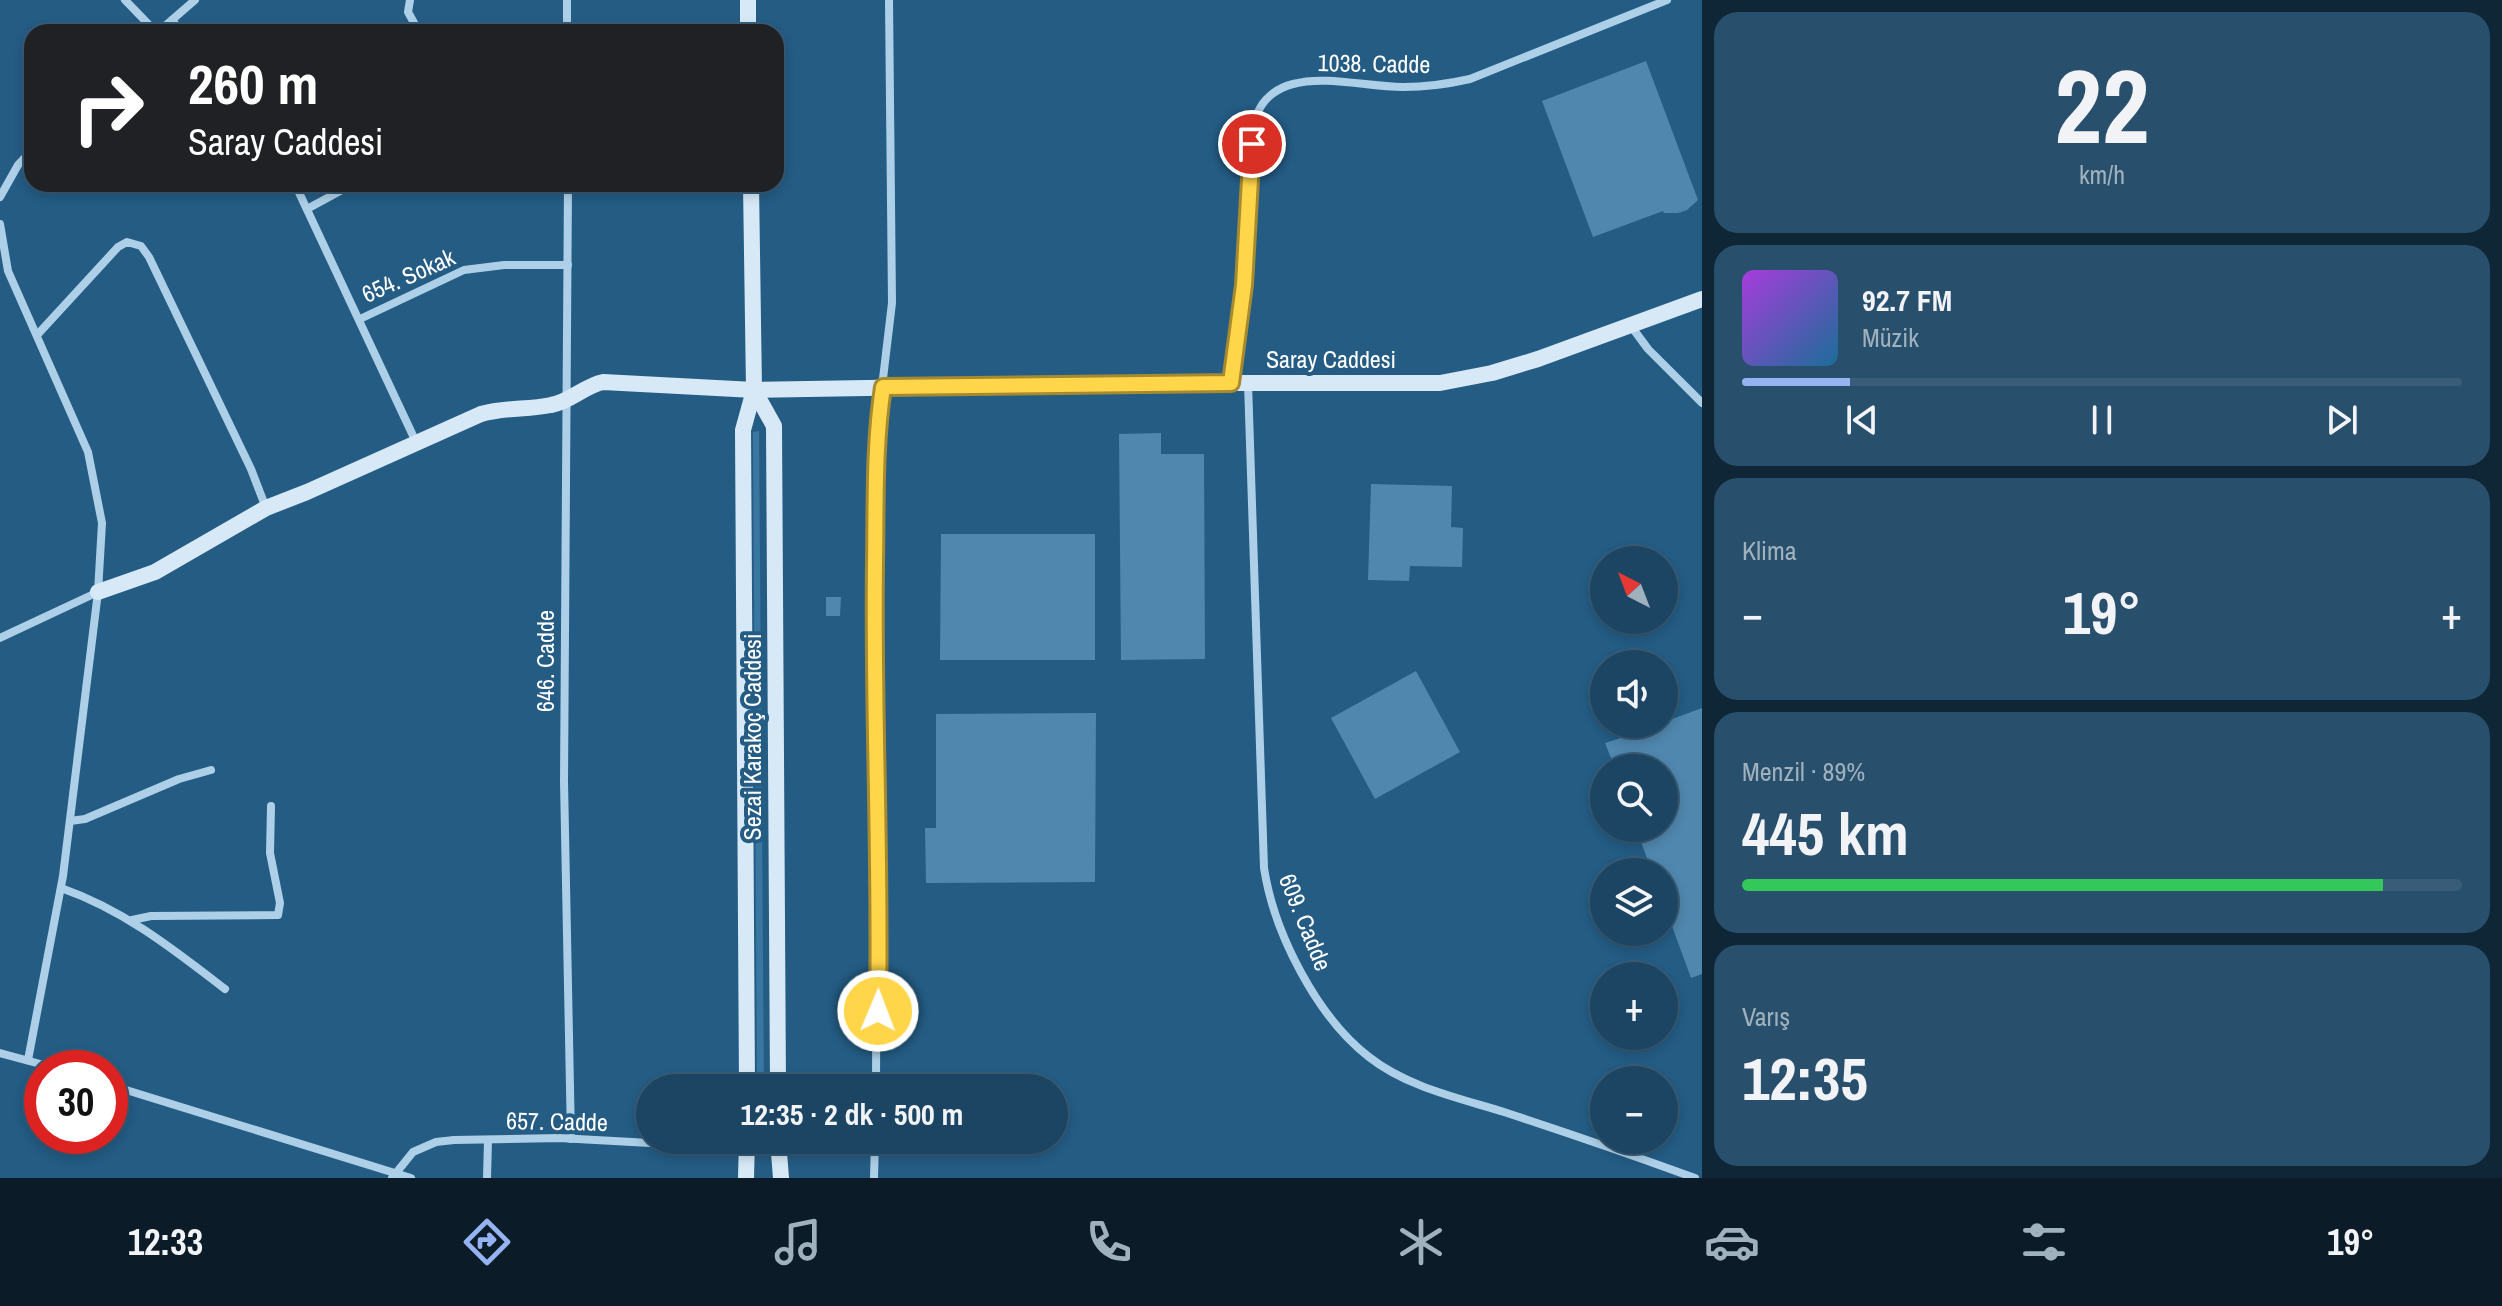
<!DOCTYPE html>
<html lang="tr">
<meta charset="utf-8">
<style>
:root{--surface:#1b4563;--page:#284f6c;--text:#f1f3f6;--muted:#a0b1be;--line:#395d78;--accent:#95b2f1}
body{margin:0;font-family:"Archivo Narrow",sans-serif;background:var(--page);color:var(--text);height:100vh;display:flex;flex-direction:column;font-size:30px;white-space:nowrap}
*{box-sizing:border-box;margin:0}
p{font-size:26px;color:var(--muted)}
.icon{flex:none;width:44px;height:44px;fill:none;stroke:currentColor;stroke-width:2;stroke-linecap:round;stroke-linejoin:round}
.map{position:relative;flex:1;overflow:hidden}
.panel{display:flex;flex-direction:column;gap:12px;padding:12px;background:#0f2636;width:800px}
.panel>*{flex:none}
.hud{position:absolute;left:24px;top:24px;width:760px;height:168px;border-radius:24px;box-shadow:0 4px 12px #0003,0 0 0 2px var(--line);background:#202124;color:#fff;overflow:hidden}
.needle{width:52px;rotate:318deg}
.buttons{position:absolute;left:1590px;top:546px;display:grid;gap:16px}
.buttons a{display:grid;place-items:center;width:88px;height:88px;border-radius:50%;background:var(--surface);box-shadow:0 4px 12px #0003,0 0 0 2px var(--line);font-size:40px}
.speed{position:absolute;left:24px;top:1050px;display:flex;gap:16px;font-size:40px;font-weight:700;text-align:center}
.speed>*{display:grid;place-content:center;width:104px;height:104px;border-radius:50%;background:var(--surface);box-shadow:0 4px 12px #0003,0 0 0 2px var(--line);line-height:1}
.speed .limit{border:12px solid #d22;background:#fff;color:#111}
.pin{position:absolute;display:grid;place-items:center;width:68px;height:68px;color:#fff;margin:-34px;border:4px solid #fff;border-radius:50%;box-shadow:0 2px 8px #0007}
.me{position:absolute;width:88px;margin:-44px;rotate:1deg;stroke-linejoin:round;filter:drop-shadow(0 0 6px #0008)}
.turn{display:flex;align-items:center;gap:28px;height:168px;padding:0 32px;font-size:36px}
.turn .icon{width:104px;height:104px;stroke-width:2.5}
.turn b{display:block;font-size:56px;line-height:68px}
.big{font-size:60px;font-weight:700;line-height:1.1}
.panel .widget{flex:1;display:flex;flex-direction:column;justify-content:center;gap:12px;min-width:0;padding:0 28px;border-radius:24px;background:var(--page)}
.panel .dial{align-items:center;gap:0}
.dial b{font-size:104px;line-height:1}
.song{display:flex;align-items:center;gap:24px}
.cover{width:96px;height:96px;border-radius:12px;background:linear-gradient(135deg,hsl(280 70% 55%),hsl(200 70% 35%))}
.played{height:8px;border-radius:4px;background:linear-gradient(90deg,var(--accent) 15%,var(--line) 15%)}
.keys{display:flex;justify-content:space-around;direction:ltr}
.heat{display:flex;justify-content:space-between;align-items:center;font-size:44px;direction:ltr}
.charge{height:12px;border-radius:6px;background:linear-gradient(90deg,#34c759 89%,var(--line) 0)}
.trip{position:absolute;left:636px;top:1074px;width:432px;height:80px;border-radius:40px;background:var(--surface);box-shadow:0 4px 12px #0003,0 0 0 2px var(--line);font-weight:700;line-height:80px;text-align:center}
.tabs{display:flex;height:128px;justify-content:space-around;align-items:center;background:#0b1c28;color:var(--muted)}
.tabs .icon{width:56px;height:56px}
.tabs .active{color:var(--accent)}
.tabs b{font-size:36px;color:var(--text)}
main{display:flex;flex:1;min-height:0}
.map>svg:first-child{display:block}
.green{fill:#3976a0}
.building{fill:#5087ae}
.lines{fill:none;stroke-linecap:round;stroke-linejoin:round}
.street{stroke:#add0e8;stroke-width:8}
.secondary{stroke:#d7e9f7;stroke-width:16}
.route-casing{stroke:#a68a30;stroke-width:20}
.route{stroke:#ffd54a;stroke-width:14}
.labels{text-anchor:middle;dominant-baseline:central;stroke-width:8;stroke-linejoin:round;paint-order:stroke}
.street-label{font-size:24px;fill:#fff;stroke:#245c84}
</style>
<main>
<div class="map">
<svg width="1702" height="1178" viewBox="0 0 1702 1178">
<rect width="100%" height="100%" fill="#245c84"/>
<!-- green -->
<path class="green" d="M759 431 764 1088H757L753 432Z"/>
<!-- building -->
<g class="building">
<path d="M1646 61 1698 200 1687 210 1678 213H1664L1663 211 1593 237 1542 101Z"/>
<path d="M1161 433V454H1204L1205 659 1121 660 1119 434Z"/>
<path d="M1371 484 1452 486 1451 527 1463 528 1462 567 1410 566 1409 581 1368 580Z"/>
<path d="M941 534H1095V660H940Z"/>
<path d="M826 597H841L840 616H826Z"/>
<path d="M1416 671 1460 752 1375 799 1331 718Z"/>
<path d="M1702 708V974L1691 978 1664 904V872H1652L1636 828H1664V768H1615L1605 743 1664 724V722Z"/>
<path d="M1096 713 1095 882 926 883 925 828H936V714Z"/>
</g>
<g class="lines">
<!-- street -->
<g class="street">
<path d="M125 0 156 32"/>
<path d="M410 0 408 12 419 32"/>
<path d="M567 0V32"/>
<path d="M172 20 182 32"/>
<path d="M158 32 195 0"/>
<path d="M295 184 416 442"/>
<path d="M568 184 564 781 571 1139"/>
<path d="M0 197 18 165 32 150"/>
<path d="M307 209 353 184"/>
<path d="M0 224 8 271 88 452 102 523 98 592 0 638"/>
<path d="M360 319 464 270 504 265H568"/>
<path d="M1631 326 1648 349 1702 403"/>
<path d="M38 334 118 247 127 242 141 246 149 257 251 469 266 508"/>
<path d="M1231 383C1239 334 1244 286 1246 237 1247 200 1244 149 1257 115 1262 99 1277 88 1293 84 1327 75 1367 87 1403 87 1425 87 1448 84 1470 79L1667 0"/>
<path d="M1248 383 1264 868C1274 933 1317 1017 1369 1057 1407 1087 1459 1098 1504 1112 1568 1133 1632 1155 1695 1178"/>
<path d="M70 821 85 819 179 779 211 770"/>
<path d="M61 888C124 910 173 949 225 989"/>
<path d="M132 920 151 916 278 915 280 903 270 853 271 806"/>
<path d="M0 1053 55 1068"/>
<path d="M28 1060 63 876 98 592"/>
<path d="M110 1085 411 1178"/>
<path d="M876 1088 877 802 873 662 877 429 892 303 889 0"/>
<path d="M392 1178 413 1152 436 1142 454 1140 559 1138 778 1150"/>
<path d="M487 1178 488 1140"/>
<path d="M874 1178 875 1140"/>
</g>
<!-- secondary -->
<g class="secondary">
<path d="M748 0V32"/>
<path d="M754 390 774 426 778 1088"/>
<path d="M98 592 155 572 266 508 307 492 481 414C506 407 527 410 551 405 570 402 584 386 603 382L754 390 1173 383H1440L1492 373 1538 359 1702 299"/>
<path d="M747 1088 743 430 754 390 751 184"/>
<path d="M778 1140 781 1178"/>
<path d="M746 1178 747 1140"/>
</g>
</g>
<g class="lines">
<defs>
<path id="route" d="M878 1011C881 862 873 713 875 564 876 505 874 446 883 387L1231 383 1244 285 1252 144"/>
</defs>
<!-- route casing -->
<use href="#route" class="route-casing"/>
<!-- route -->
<use href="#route" class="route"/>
</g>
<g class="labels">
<!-- street labels -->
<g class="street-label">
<text transform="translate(1374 63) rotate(1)">1038. Cadde</text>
<text transform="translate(408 275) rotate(-24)">654. Sokak</text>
<text x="1331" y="359">Saray Caddesi</text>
<text transform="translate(545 661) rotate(-90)">646. Cadde</text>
<text transform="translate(752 737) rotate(-90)">Sezai Karakoç Caddesi</text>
<text transform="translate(1306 922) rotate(68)">609. Cadde</text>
<text transform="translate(557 1121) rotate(1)">657. Cadde</text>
</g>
</g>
</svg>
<div class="buttons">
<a><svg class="needle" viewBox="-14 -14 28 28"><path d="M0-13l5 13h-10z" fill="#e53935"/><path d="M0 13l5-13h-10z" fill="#a0b1be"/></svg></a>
<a><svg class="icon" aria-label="sound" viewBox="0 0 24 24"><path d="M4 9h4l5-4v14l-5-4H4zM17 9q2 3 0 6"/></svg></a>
<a><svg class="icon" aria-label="search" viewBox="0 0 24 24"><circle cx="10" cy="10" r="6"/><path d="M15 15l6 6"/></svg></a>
<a><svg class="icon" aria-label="layers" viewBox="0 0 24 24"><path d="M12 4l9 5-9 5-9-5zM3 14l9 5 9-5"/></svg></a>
<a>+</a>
<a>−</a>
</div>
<div class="speed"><div class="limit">30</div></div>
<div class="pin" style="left:1252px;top:144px;background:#d93025"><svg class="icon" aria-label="arrive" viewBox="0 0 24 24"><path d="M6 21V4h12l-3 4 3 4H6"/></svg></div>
<svg class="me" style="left:878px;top:1011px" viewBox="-20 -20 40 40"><circle r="17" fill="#ffd54a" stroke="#fff" stroke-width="3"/><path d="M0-11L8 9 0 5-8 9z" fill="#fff"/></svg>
<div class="trip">12:35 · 2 dk · 500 m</div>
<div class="hud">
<div class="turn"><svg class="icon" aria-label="right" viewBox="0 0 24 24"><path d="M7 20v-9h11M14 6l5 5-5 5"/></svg><div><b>260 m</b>Saray Caddesi</div></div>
</div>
</div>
<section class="panel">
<div class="widget dial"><b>22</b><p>km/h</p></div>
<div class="widget">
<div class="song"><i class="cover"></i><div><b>92.7 FM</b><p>Müzik</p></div></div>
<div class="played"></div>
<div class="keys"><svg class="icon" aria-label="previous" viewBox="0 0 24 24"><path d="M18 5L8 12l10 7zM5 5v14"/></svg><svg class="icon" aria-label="pause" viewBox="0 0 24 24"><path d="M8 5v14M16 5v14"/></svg><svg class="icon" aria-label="next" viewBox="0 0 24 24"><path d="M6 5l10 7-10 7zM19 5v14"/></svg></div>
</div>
<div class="widget"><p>Klima</p>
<div class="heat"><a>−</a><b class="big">19°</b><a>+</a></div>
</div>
<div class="widget"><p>Menzil · 89%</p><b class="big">445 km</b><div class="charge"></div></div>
<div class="widget"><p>Varış</p><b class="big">12:35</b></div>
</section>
</main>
<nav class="tabs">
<b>12:33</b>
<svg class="icon active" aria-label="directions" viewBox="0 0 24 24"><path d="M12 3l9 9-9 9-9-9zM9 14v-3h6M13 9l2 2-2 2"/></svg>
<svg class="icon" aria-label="music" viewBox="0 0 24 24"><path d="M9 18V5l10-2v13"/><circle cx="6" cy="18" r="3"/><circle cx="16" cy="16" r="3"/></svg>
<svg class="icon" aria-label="phone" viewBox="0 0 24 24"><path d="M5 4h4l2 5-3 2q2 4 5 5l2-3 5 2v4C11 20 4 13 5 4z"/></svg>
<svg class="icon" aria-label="climate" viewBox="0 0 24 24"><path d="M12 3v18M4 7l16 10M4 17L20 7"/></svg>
<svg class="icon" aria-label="car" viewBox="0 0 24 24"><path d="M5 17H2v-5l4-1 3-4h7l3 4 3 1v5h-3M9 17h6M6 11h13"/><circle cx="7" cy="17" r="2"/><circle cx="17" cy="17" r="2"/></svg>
<svg class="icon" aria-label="filters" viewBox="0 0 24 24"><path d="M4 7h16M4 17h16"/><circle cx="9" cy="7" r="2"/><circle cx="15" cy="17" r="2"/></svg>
<b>19°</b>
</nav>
